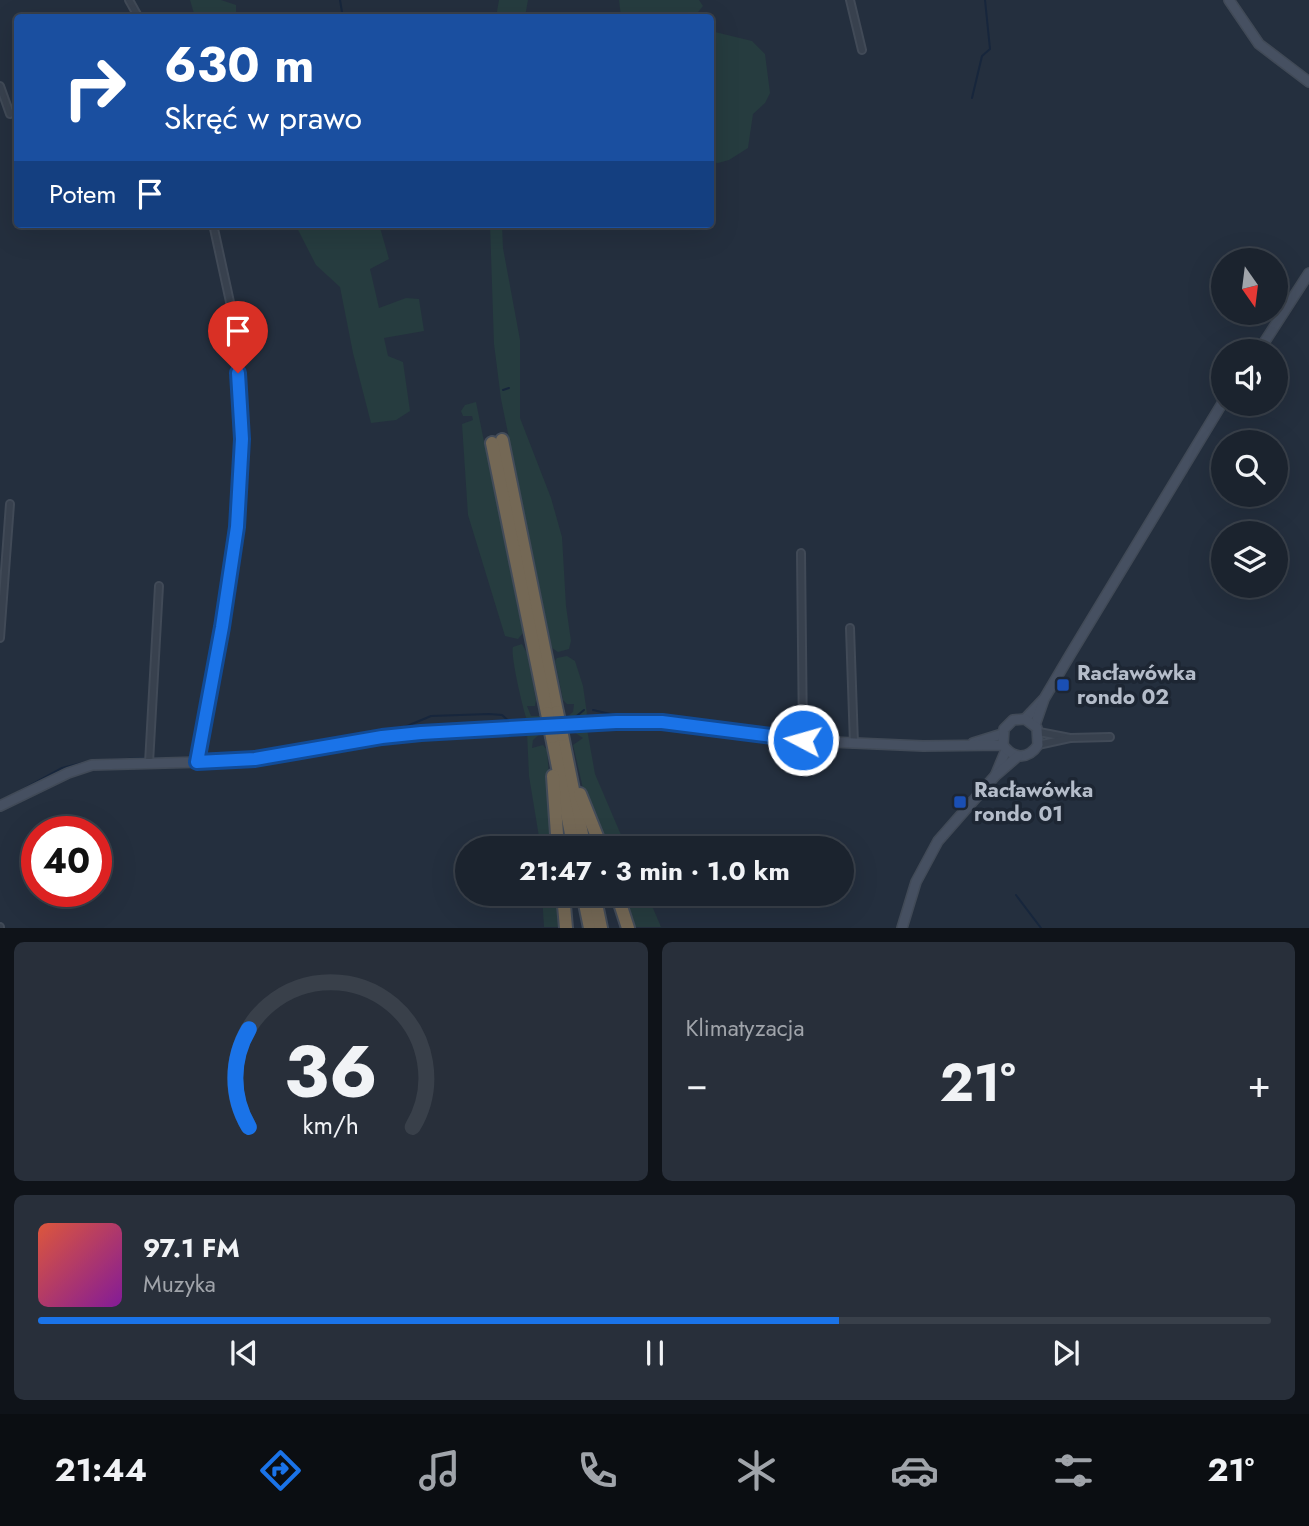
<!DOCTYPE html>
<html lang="pl">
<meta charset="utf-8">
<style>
:root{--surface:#1b232e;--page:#282f3a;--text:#f1f3f6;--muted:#a0a4aa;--line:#39404a;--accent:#1a73e8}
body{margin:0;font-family:Jost,sans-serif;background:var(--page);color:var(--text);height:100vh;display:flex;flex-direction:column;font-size:26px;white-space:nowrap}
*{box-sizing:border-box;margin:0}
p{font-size:23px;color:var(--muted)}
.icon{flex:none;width:38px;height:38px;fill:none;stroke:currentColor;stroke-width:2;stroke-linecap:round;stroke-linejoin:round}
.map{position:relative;height:928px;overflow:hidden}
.side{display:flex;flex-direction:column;gap:14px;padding:14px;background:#0f1319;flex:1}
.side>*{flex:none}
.guide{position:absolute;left:14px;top:14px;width:700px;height:214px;border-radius:7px;box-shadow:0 7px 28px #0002,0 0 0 2px var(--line);background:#1a4fa0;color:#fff;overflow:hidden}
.needle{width:46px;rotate:166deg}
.controls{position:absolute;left:1211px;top:248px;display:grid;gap:14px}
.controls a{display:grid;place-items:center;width:77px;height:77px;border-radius:50%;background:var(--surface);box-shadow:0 7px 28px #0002,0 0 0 2px var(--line);font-size:35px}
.speed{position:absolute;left:21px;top:816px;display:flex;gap:14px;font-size:35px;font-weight:700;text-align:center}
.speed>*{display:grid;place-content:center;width:91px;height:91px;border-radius:50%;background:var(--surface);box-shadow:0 7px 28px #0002,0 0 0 2px var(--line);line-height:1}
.speed .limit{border:10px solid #d22;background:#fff;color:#111}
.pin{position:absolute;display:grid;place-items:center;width:60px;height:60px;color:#fff;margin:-72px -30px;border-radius:50% 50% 50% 0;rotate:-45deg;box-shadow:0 0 7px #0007}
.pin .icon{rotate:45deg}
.me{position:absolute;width:77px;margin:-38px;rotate:276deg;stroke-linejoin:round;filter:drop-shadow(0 0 5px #0008)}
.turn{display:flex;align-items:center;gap:24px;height:147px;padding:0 35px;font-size:32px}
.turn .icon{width:91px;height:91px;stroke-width:2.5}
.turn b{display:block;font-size:49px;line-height:60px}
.then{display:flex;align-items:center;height:66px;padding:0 35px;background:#0003;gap:14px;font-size:26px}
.big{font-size:52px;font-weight:700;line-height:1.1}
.side .widget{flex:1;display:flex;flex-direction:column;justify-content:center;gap:10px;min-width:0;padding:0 24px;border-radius:10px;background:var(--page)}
.side .dial{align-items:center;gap:0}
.dial svg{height:182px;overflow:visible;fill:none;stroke:var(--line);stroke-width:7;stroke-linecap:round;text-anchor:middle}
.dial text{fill:var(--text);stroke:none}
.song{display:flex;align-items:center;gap:21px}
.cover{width:84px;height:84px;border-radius:10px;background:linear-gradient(135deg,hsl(10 70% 55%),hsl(290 70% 35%))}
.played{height:7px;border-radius:4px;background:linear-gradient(90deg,var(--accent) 65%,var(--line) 65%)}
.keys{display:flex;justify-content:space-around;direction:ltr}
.heat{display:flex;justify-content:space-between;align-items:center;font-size:38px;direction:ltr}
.side .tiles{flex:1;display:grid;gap:14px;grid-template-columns:1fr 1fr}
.widget:last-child{grid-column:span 2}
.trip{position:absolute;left:455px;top:836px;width:399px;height:70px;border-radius:35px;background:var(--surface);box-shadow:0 7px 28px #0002,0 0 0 2px var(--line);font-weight:700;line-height:70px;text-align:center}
.tab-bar{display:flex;height:112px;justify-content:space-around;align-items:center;background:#0b0e12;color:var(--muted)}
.tab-bar .icon{width:49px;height:49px}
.tab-bar .on{color:var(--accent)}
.tab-bar b{font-size:32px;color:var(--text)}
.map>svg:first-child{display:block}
.green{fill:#263c3f}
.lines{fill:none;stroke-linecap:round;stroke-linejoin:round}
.stream{stroke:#17263c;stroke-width:2}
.street-casing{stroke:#414a57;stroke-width:10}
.secondary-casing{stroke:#414a57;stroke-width:12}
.highway-casing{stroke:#434c59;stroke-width:16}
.street{stroke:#38414e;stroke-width:6}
.secondary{stroke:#465061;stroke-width:9}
.highway{stroke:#746855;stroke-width:12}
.highway-bridge-casing{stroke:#434c59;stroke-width:16;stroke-linecap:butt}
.highway-bridge{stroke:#746855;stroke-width:12}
.route-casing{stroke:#114b97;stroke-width:18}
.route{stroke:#1a73e8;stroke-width:12}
.transit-dot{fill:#1a4fb4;stroke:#1d2633;stroke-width:2.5}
.labels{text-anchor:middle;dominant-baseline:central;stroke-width:7;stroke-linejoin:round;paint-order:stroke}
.poi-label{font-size:21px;font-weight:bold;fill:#b4bcc9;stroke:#1d2633;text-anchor:start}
</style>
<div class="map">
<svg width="1309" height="928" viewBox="0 0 1309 928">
<rect width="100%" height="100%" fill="#242f3e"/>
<!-- green -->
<g class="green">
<path d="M190 0H221L236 5V17H195Z"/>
<path d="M499 0H528L525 17H496Z"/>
<path d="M619 0H699L703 6 694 17H621Z"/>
<path d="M711 31 752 41 765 54 770 93 765 103 753 114 748 148 729 160 718 163 711 162Z"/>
<path d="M295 224H379L389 259 370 269 379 308 406 298 419 299 424 331 384 338 388 356 403 362 410 411 396 420 371 423 353 353 340 287 316 265Z"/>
<path d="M490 224H502L503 248 520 340V418L551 498 562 537 566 606 571 641 569 649 558 652 552 648 501 399 494 344Z"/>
<path d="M476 402 523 633 518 639 505 636 468 515 462 424 473 420 472 416H463L461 411 465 405Z"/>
<path d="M522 644 527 653 536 700 535 706H527L531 716H539L540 724H529C525 720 510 654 513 647Z"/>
<path d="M567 656 575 661 583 686 587 714 582 721 569 722 568 716 573 712 574 704H567L563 700 555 661 557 658Z"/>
<path d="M587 729 595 774 627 849H603L587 806 573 745 583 738 571 730Z"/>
<path d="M527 732H542L533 740 532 748 543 745 547 750 555 849H541L529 776Z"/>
<path d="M542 894H560L564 927H544Z"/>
<path d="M620 894H647L661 927H631Z"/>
</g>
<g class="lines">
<!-- stream -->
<g class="stream">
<path d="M340 0 343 18"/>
<path d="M972 98 982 56 990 49 985 0"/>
<path d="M503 390 509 388"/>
<path d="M593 710 619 716H657"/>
<path d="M664 717 688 720"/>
<path d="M564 719H573L584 710"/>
<path d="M527 722 544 721"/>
<path d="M697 722 735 727"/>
<path d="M361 736 400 729 431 716 489 714 502 715 511 723H518"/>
<path d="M319 743 335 740"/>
<path d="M235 757 267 752"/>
<path d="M152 758H191"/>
<path d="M92 761 144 758"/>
<path d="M20 791 62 768 86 762"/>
<path d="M0 801 15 794"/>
<path d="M1016 895 1041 928"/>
</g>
<defs>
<g id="street">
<path d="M129 0 139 18"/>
<path d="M850 0 862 50"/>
<path d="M0 86 10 114"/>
<path d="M213 224 230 302 237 368"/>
<path d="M801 553 803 740"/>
<path d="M850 628 854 744"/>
<path d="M0 638 10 504"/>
<path d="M1039 732 1070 738"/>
<path d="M1038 745 1070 738 1110 737"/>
<path d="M197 762 230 579 237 527 242 439 238 373"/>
<path d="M149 763 159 586"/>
<path d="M0 927V928"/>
</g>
<g id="secondary">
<path d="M1229 0 1259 44 1309 82"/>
<path d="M1258 352 1309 273"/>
<path d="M1025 719 1043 700"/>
<path d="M1035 725 1044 699 1070 655 1223 402"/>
<path d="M973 743 1002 734"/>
<path d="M996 774 1006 750"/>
<path d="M0 806 68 773 92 765 239 761 382 737 433 732 644 722 809 741 923 746 1003 745C1013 759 1028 760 1038 745L1037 728 1025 719 1013 720 1004 729 1003 745"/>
<path d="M902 928 916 882 938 841 995 776 1018 756"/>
</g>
<g id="highway">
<path d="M502 440 557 712"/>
<path d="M492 443 547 713"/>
<path d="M562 735 585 849"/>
<path d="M552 737 574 849"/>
<path d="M553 776 558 849"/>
<path d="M580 794 602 849"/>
<path d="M563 894 566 928"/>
<path d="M583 894 590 928"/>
<path d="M594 894 601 928"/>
<path d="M617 894 628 928"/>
</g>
</defs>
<!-- street casing -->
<use href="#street" class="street-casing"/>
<!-- secondary casing -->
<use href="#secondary" class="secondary-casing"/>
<!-- highway casing -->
<use href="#highway" class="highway-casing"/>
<!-- street -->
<use href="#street" class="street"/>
<!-- secondary -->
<use href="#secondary" class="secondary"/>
<!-- highway -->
<use href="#highway" class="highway"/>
<defs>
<g id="highway-bridge">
<path d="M557 712 562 735"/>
<path d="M547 713 552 737"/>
</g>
</defs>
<!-- highway-bridge casing -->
<use href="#highway-bridge" class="highway-bridge-casing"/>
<!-- highway-bridge -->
<use href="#highway-bridge" class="highway-bridge"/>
</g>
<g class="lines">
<defs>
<path id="route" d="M238 373 242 439 237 527 222 627 197 762 255 759 382 737 421 733 616 722H662L803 740"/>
</defs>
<!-- route casing -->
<use href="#route" class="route-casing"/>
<!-- route -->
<use href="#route" class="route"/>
</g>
<!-- markers -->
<g class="transit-dot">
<rect x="1056" y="678" width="14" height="14" rx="3.5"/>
<rect x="953" y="795" width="14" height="14" rx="3.5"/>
</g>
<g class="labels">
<!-- poi labels -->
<g class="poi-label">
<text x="1077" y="673">Racławówka<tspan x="1077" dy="24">rondo 02</tspan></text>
<text x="974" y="790">Racławówka<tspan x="974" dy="24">rondo 01</tspan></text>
</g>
</g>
</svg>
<div class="controls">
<a><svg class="needle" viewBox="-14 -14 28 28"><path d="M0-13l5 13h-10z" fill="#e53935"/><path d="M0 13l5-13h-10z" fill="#a0a4aa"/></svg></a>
<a><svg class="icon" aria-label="sound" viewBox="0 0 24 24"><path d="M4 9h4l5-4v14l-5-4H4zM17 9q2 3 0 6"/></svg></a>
<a><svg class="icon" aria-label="search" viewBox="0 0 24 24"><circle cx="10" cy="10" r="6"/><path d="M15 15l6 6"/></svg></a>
<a><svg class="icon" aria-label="layers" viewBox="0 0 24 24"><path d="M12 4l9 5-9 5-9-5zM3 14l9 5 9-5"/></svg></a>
</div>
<div class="speed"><div class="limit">40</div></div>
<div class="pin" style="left:238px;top:373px;background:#d93025"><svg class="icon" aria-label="arrive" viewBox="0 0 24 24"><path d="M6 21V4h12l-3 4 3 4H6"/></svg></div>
<svg class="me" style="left:803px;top:740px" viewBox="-20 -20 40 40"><circle r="17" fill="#1a73e8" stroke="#fff" stroke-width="3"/><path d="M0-11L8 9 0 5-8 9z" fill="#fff"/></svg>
<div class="trip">21:47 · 3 min · 1.0 km</div>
<div class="guide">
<div class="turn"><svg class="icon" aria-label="right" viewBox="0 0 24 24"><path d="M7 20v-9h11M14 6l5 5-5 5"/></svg><div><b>630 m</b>Skręć w prawo</div></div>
<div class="then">Potem<svg class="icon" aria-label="arrive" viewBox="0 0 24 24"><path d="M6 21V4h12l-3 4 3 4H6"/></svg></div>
</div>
</div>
<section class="side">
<div class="tiles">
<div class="widget dial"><svg viewBox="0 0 100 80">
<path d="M14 69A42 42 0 1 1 86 69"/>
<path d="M14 69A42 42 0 0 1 14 26" stroke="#1a73e8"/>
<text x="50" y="56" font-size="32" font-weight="700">36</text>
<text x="50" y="72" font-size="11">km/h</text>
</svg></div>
<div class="widget"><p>Klimatyzacja</p>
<div class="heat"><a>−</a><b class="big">21°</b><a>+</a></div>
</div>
<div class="widget">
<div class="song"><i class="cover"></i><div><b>97.1 FM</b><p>Muzyka</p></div></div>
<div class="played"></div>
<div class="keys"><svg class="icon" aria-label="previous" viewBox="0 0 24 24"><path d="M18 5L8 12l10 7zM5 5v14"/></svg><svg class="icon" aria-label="pause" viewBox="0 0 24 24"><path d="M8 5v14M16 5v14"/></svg><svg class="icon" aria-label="next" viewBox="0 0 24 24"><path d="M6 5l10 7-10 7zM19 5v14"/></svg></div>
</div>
</div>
</section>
<nav class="tab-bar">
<b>21:44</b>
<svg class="icon on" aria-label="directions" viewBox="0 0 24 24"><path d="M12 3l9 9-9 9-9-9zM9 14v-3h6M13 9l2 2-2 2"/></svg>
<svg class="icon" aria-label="music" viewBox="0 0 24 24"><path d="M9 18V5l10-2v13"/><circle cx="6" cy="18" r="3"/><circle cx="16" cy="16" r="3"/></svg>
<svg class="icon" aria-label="phone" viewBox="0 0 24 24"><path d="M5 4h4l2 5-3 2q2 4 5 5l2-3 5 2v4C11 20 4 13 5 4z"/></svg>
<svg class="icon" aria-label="climate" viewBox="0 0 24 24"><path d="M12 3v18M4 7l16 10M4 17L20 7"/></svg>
<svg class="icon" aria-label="car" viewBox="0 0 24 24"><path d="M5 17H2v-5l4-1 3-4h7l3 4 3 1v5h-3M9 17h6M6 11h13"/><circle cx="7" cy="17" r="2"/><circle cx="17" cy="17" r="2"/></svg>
<svg class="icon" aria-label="filters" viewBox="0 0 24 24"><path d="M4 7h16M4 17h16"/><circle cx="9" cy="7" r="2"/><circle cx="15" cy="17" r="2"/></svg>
<b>21°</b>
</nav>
